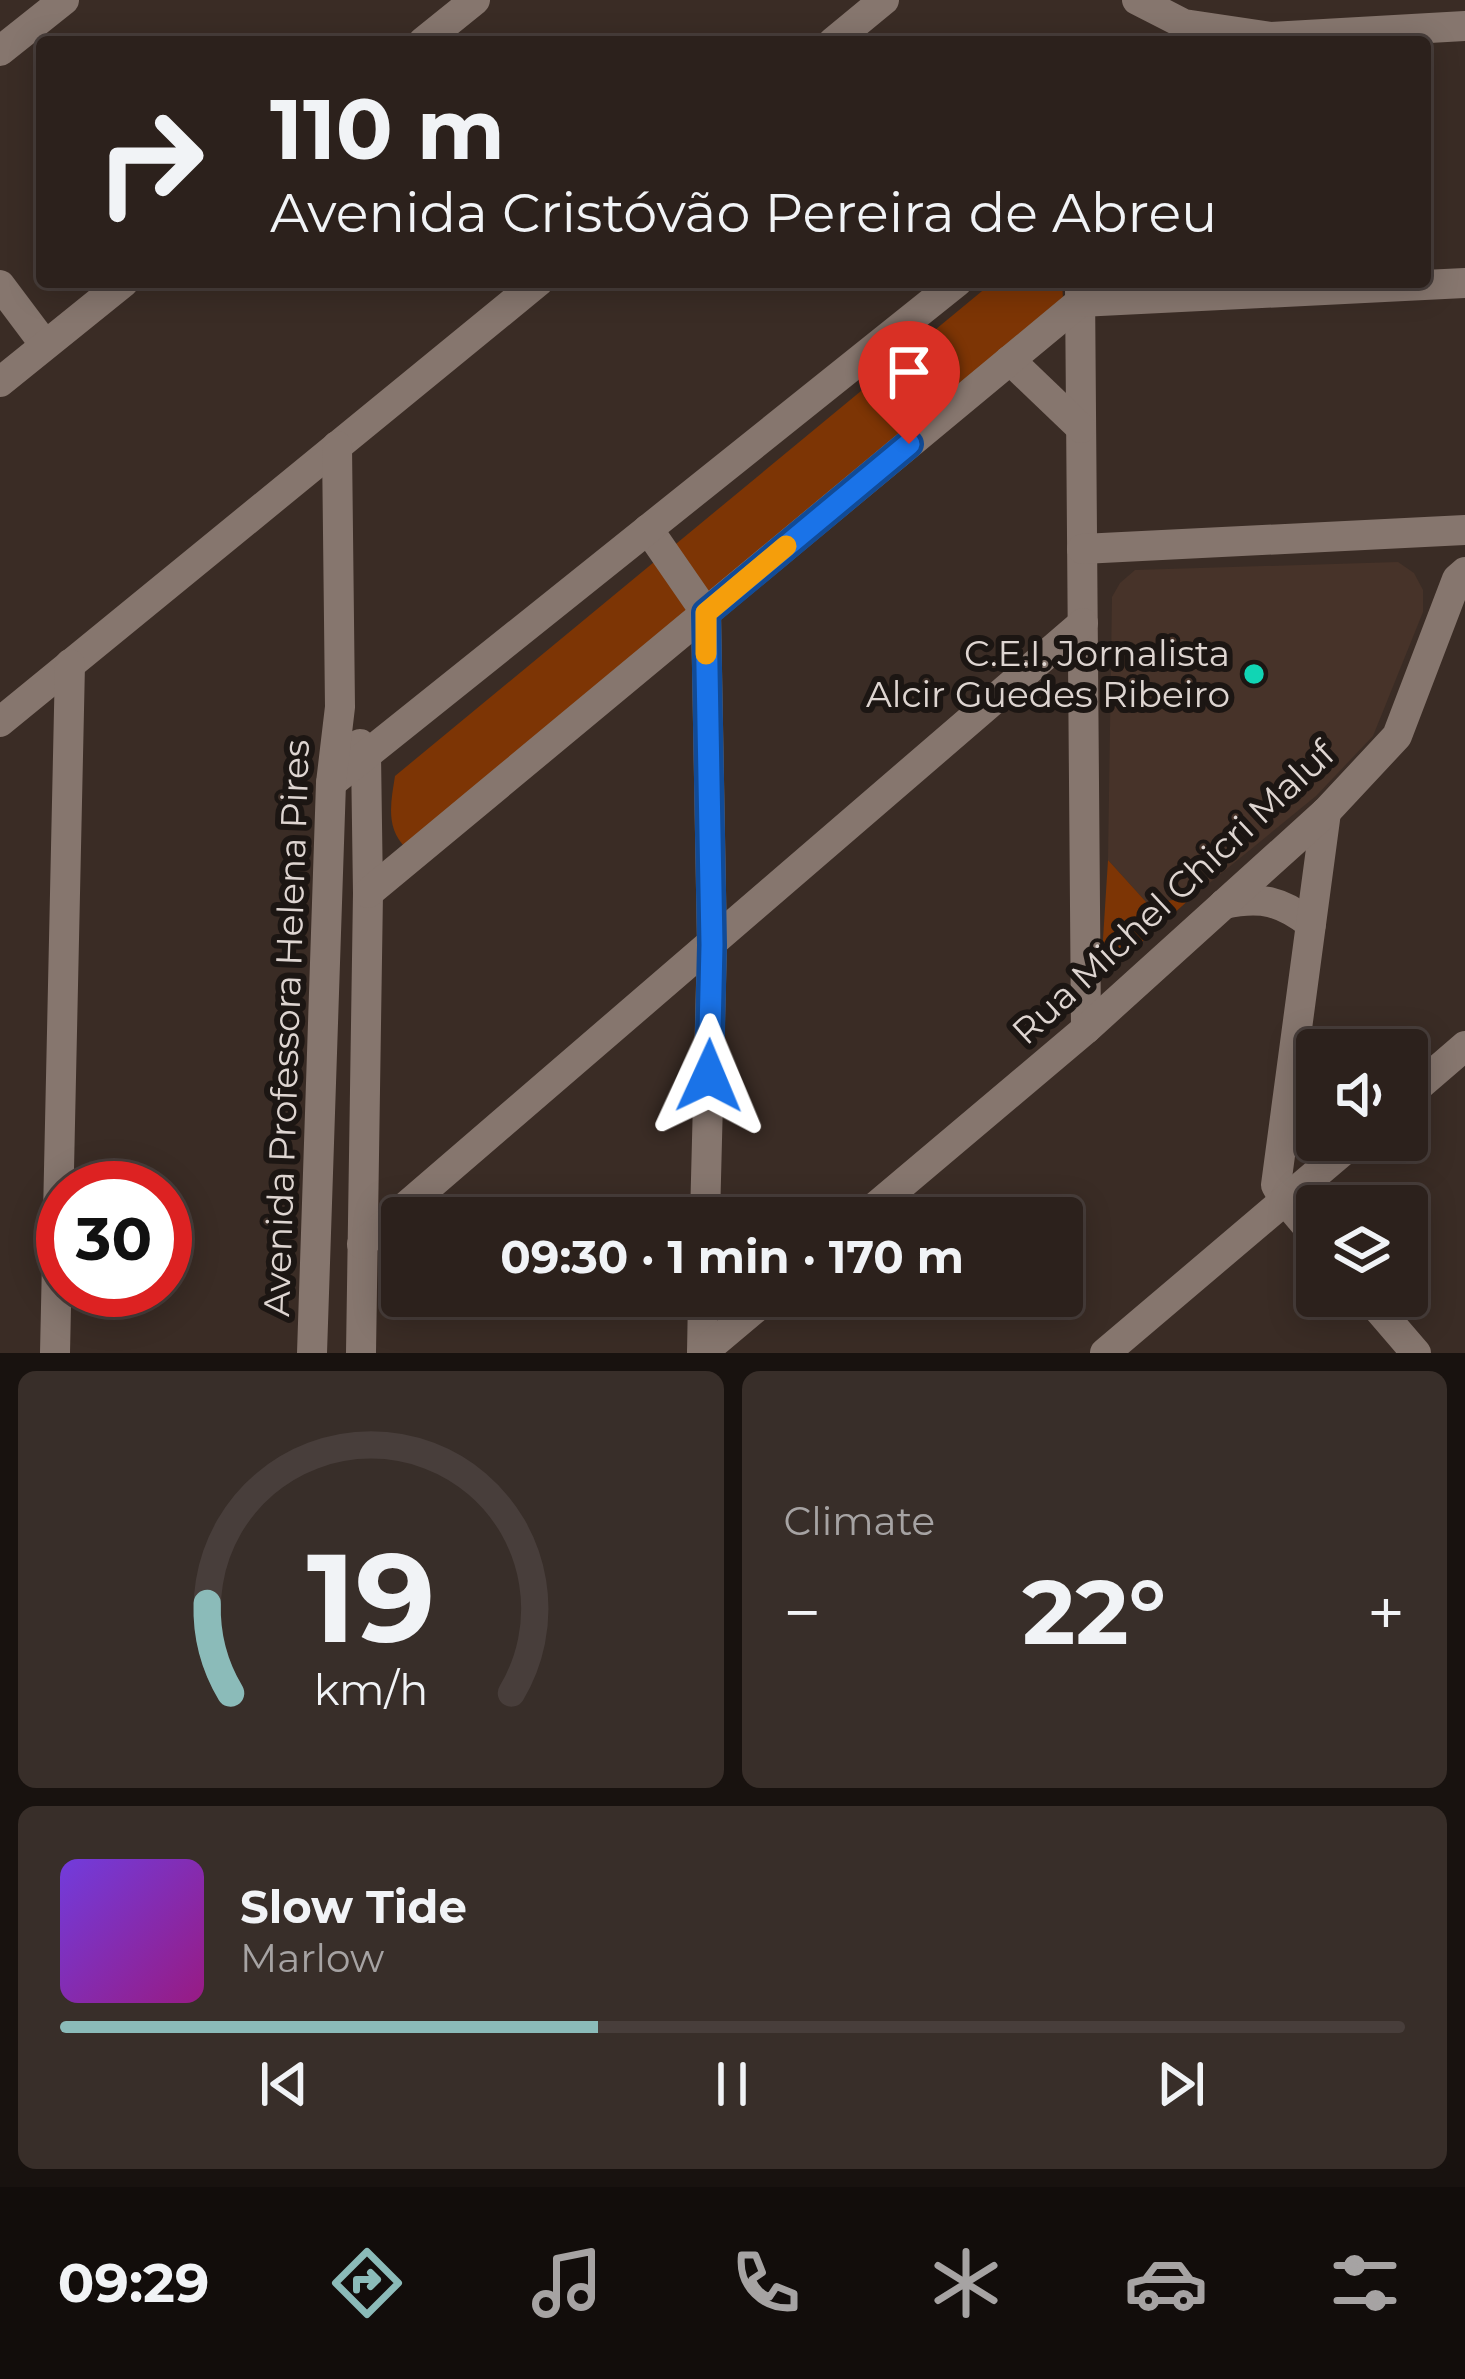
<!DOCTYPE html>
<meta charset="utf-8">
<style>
:root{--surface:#2c211c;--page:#382e29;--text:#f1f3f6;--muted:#a6a3a3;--line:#483e3b;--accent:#8bbbb9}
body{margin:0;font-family:Montserrat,sans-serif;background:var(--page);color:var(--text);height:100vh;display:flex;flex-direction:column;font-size:45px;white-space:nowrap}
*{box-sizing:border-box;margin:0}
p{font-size:39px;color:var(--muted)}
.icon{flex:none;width:66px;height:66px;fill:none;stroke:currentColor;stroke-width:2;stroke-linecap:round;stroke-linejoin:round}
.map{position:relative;height:1353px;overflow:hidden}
.panel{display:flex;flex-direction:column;gap:18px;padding:18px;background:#18120f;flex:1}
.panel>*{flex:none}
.banner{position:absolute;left:36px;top:36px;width:1395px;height:252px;border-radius:12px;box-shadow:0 6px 30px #0003,0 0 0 3px var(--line);background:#2c211c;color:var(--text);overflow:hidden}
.buttons{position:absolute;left:1296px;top:1029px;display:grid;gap:24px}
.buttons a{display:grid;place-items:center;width:132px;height:132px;border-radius:12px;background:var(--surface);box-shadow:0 6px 30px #0003,0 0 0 3px var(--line);font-size:60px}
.speed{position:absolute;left:36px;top:1161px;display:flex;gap:24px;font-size:60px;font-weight:700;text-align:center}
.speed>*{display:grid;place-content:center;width:156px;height:156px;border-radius:50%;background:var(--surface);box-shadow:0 6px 30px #0003,0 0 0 3px var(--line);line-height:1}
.speed .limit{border:18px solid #d22;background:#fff;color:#111}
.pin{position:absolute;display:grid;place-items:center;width:102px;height:102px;color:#fff;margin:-123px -51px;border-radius:50% 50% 50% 0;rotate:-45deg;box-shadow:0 0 12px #0007}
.pin .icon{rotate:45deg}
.me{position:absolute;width:132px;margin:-66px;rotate:1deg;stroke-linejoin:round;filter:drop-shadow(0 0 9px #0008)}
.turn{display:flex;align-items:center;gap:42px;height:252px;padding:0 36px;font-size:54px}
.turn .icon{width:156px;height:156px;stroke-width:2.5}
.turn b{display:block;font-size:84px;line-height:102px}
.big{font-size:90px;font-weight:700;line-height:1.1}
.panel .widget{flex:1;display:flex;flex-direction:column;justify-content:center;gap:18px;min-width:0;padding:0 42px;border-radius:18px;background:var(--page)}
.panel .dial{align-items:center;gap:0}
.dial svg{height:312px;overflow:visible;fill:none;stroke:var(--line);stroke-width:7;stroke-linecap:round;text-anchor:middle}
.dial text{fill:var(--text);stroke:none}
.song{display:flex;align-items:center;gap:36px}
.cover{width:144px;height:144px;border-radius:18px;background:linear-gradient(135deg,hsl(260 70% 55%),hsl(310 70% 35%))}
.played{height:12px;border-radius:6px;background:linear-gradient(90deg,var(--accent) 40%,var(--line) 40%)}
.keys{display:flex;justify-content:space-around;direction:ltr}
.heat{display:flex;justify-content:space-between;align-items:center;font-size:66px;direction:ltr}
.panel .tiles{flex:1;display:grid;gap:18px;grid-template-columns:1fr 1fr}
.widget:last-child{grid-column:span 2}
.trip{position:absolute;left:381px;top:1197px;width:702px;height:120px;border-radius:12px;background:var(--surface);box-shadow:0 6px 30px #0003,0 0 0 3px var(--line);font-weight:700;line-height:120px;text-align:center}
.menu{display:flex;height:192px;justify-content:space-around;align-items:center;background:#120d0b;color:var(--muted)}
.menu .icon{width:84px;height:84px}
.menu .current{color:var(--accent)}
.menu b{font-size:54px;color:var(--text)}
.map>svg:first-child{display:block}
.built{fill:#473329}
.green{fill:#7d3505}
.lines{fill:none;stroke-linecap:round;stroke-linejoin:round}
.minor{stroke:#86766e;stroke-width:30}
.tertiary{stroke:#86766e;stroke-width:30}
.secondary{stroke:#86766e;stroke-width:30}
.route-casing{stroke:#114b97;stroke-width:30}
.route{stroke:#1a73e8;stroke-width:21}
.slow{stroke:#f59e0b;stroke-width:21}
.poi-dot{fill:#11d5b4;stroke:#1c1613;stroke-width:4.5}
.labels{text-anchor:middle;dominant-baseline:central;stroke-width:12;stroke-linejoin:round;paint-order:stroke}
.poi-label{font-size:36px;fill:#ded5d1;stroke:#1c1613;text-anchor:end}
.street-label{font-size:36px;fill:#ded5d1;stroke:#1c1613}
</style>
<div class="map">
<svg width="1465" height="1353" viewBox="0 0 1465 1353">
<rect width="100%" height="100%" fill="#3a2c25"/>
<!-- built -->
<path class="built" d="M1398 562 1414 573 1423 590V612L1373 736 1316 796 1191 898 1147 903 1108 860 1112 597 1120 583 1135 570Z"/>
<!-- green -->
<g class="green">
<path d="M993 282H1062L1063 299 406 848C385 828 391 802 395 776Z"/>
<path d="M1108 860 1147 903 1191 898 1124 958 1112 959 1102 955Z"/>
</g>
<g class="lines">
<!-- minor -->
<g class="minor">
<path d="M1137 0 1184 24 1271 37 1465 26"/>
<path d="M423 42 475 0"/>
<path d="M833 42 884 0"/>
<path d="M0 285 45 345"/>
<path d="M1080 288 1086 1029"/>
<path d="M1010 360 1081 428"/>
<path d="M0 382 124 282"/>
<path d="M648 529 706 613 712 945 705 1218"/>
<path d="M1082 549 1465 530"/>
<path d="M0 722 538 282"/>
<path d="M360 744 366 755 368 893 361 1353"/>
<path d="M331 783 957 282"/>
<path d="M368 893 1080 302 1465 283"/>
<path d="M1224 904C1261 896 1282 901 1311 924"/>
<path d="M1407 1096 1465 1046"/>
<path d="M1290 1098 1298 1131 1322 1149 1346 1148"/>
<path d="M1317 1238 1284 1199 1276 1185 1326 812"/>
<path d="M362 1244 1083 623"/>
<path d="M1367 1296 1416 1353"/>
<path d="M55 1353 70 664"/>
<path d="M312 1353 331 783 340 707 337 446"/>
<path d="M702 1353 703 1296"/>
<path d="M1105 1353 1356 1140"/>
</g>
<!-- tertiary -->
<g class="tertiary">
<path d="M862 1218 1086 1029 1326 812 1397 736 1457 579 1465 572"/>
<path d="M702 1353 770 1296"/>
</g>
<!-- secondary -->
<path class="secondary" d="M0 51 64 0"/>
</g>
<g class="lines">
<defs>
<path id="route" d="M709 1076 712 945 706 613 909 444"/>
</defs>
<!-- route casing -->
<use href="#route" class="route-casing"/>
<!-- route -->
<use href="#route" class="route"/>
<!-- slow -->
<path class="slow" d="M706 654V613L786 546"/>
</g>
<!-- markers -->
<circle class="poi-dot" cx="1254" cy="674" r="12"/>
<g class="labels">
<!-- poi labels -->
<g class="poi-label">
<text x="1230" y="653">C.E.I. Jornalista<tspan x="1230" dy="41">Alcir Guedes Ribeiro</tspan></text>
</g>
<!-- street labels -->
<g class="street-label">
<text transform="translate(1173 892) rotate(-43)">Rua Michel Chicri Maluf</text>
<text transform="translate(286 1028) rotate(-88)">Avenida Professora Helena Pires</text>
</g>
</g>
</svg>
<div class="buttons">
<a><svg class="icon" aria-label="sound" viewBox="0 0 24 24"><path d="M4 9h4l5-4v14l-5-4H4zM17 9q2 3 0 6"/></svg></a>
<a><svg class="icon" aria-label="layers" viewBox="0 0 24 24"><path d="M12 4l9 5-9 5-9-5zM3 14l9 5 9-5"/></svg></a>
</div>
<div class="speed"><div class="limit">30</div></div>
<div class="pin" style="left:909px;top:444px;background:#d93025"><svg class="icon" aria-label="arrive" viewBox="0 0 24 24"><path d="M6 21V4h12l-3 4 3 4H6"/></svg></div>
<svg class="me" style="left:709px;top:1076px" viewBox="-20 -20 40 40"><path d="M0-17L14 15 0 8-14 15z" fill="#1a73e8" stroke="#fff" stroke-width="4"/></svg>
<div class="trip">09:30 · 1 min · 170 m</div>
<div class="banner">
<div class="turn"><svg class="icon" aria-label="right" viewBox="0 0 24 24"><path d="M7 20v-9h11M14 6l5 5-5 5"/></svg><div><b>110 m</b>Avenida Cristóvão Pereira de Abreu</div></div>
</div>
</div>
<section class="panel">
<div class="tiles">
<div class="widget dial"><svg viewBox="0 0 100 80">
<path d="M14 69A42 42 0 1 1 86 69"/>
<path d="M14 69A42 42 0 0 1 8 46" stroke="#8bbbb9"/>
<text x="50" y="56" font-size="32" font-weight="700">19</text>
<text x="50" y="72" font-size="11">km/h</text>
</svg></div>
<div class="widget"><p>Climate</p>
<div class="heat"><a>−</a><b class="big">22°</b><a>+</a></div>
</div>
<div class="widget">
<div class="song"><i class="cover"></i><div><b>Slow Tide</b><p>Marlow</p></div></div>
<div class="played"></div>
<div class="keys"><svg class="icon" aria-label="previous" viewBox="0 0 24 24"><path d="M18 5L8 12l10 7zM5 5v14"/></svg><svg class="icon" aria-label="pause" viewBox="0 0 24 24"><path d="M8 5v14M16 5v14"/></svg><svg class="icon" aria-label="next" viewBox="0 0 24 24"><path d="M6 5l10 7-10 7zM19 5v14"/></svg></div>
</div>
</div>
</section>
<nav class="menu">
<b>09:29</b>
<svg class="icon current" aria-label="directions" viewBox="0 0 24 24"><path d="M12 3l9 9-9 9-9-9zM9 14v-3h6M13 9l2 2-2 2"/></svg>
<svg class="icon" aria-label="music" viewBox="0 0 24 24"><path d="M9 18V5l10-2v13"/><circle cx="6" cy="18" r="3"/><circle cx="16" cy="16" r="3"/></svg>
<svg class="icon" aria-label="phone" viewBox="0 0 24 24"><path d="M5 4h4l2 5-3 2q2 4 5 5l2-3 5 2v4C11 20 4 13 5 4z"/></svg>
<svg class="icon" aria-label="climate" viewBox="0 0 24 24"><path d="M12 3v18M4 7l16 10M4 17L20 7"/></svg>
<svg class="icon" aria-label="car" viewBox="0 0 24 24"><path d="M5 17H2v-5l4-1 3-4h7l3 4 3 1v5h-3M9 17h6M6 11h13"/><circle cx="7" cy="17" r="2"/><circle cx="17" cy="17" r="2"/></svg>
<svg class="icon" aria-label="filters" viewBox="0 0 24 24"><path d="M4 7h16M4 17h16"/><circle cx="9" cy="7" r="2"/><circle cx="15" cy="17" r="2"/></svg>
</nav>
